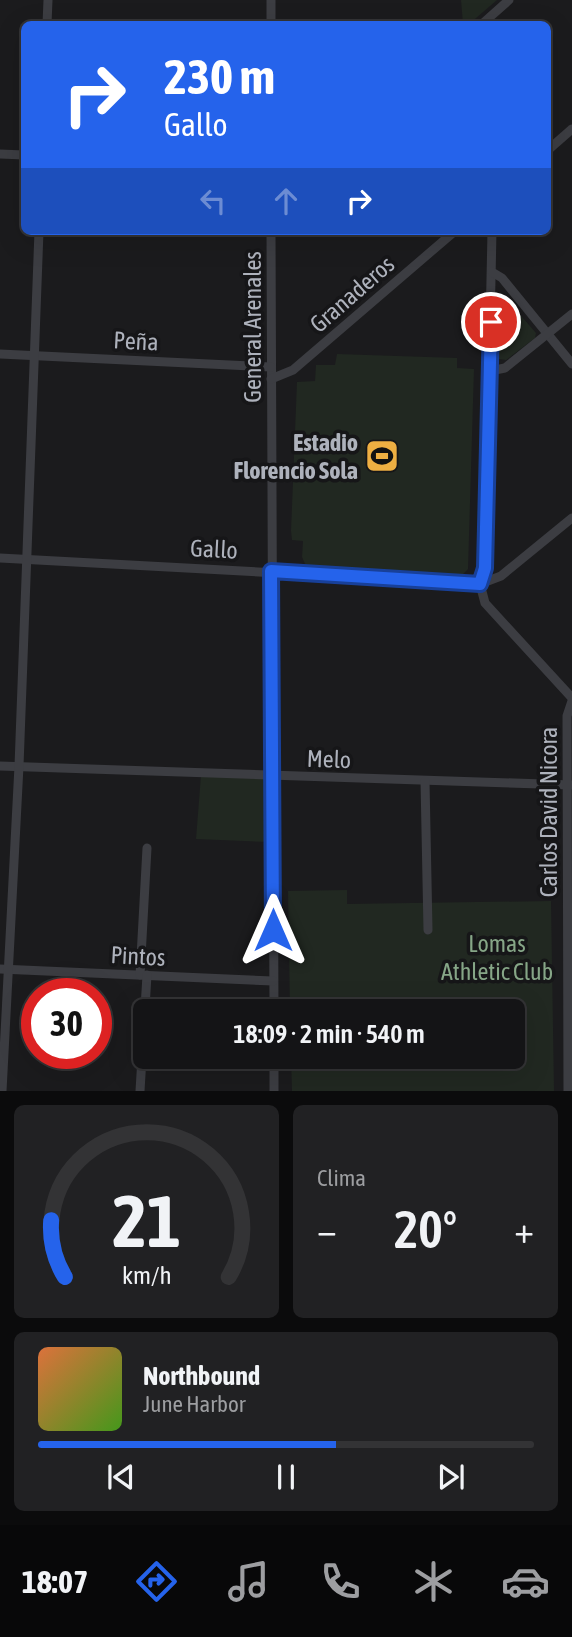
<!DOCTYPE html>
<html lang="es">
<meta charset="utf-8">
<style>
:root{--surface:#141416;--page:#212123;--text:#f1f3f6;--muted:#9d9ea1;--line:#333335;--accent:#2563eb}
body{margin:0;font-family:"Asap Condensed",sans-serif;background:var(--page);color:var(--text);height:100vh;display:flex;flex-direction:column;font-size:26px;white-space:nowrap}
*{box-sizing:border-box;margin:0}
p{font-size:23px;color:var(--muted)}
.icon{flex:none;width:38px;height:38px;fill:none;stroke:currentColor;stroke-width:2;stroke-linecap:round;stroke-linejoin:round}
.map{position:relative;height:1091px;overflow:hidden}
.sheet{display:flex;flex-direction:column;gap:14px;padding:14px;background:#0b0b0c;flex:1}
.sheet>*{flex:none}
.banner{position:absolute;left:21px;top:21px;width:530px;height:214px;border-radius:10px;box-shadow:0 7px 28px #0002,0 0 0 2px var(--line);background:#2563eb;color:#fff;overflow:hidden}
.speed{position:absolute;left:21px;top:978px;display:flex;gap:14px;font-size:35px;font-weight:700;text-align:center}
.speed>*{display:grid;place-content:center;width:91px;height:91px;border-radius:50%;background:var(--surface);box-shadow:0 7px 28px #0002,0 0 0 2px var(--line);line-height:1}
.speed .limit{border:10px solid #d22;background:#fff;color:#111}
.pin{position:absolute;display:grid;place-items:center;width:60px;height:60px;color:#fff;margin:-30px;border:4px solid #fff;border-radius:50%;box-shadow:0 2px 7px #0007}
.me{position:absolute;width:77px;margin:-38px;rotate:0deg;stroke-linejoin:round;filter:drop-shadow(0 0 5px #0008)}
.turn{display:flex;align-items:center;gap:24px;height:147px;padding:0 28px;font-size:32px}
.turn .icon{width:91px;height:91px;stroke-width:2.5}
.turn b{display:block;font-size:49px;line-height:60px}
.lanes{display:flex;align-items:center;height:66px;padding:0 28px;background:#0003;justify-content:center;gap:35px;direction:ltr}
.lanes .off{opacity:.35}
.big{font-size:52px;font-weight:600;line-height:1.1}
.sheet .widget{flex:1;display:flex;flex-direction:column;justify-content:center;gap:10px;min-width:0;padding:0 24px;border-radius:10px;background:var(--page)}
.sheet .dial{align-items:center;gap:0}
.dial svg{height:182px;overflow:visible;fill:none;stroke:var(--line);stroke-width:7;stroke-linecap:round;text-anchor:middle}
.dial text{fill:var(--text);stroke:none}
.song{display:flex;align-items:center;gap:21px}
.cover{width:84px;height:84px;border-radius:10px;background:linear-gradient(135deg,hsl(20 70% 55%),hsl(100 70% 35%))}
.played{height:7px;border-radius:4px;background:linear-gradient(90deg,var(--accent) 60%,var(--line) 60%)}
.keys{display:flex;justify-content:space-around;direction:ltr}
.heat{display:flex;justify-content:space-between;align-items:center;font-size:38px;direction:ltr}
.sheet .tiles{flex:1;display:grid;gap:14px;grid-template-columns:1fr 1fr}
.widget:last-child{grid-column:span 2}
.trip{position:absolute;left:133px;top:999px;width:392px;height:70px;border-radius:10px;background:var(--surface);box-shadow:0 7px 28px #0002,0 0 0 2px var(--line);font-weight:600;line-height:70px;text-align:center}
.tabs{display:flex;height:112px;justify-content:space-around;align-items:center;background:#080809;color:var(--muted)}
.tabs .icon{width:49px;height:49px}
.tabs .on{color:var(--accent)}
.tabs b{font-size:32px;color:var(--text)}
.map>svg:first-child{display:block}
.green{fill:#212821}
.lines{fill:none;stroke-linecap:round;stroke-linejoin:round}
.street{stroke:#3c3d42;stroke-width:9}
.route-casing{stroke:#184099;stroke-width:18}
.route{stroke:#2563eb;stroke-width:12}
.labels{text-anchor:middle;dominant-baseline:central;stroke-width:7;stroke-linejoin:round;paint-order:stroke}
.street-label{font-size:24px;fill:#aeb2bc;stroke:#161618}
.poi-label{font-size:24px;font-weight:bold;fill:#aeb2bc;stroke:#161618;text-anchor:end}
.park-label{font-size:24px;fill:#86a687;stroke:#161618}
</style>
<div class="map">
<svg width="572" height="1091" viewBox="0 0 572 1091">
<rect width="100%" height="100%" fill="#1b1b1d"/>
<!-- green -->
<g class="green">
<path d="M461 0H497L469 24H463Z"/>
<path d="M501 293 536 333 535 338 506 360 499 359 496 354Z"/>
<path d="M337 354 457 358V368L474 369 468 569 462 575 307 568 302 557 303 541 292 540 291 531 297 382 315 381 316 365H335Z"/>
<path d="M201 775 269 778V842L196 839Z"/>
<path d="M347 890V904L551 901 554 1091H292L291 1057H513V1012L290 1011 288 891Z"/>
</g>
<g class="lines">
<!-- street -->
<g class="street">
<path d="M271 0V24"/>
<path d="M47 24 48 0"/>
<path d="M482 24 509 0"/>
<path d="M548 150 572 129"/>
<path d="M0 154 24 155"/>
<path d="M271 231 274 1012"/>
<path d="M492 231 485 568 480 584 485 603 572 698"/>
<path d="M492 272 502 278 572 364"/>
<path d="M0 354 271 367"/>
<path d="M490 371 505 368 572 314"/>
<path d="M271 379 293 370 455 231"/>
<path d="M0 558 480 584 501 576 572 518"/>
<path d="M0 766 572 785"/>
<path d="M425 781 428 930"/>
<path d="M0 969 273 981"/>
<path d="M140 975 147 848"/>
<path d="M274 1057V1091"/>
<path d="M2 1091 19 766 39 231"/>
<path d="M140 1091 147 975"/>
<path d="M568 1091 567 716 572 701"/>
</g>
</g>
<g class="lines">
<defs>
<path id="route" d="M273 930 271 571 480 584 485 568 491 322"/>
</defs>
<!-- route casing -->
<use href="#route" class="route-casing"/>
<!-- route -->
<use href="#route" class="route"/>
</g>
<!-- icons -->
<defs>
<symbol id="stadium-square" viewBox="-11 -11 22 22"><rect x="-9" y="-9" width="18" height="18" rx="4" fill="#eeaf42" stroke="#161618"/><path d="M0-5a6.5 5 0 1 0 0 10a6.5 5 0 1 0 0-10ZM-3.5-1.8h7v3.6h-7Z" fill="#111"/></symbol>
</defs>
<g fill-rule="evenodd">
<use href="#stadium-square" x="363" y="437" width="38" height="38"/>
</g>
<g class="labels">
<!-- street labels -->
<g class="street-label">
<text transform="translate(352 294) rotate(-41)">Granaderos</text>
<text transform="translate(252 327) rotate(-90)">General Arenales</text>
<text transform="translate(136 341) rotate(3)">Peña</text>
<text transform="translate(214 549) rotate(3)">Gallo</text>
<text transform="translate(329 759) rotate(2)">Melo</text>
<text transform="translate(548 812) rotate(-90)">Carlos David Nicora</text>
<text transform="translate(138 956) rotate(3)">Pintos</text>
</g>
<!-- poi labels -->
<g class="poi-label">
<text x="358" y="442">Estadio<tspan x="358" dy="28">Florencio Sola</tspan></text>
</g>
<!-- park labels -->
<g class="park-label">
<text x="497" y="943">Lomas<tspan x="497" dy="28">Athletic Club</tspan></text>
</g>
</g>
</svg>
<div class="speed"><div class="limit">30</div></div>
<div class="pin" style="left:491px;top:322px;background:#d93025"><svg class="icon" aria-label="arrive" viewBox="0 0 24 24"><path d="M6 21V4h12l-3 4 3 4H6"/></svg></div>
<svg class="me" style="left:273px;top:930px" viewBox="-20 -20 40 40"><path d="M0-17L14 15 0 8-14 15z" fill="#2563eb" stroke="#fff" stroke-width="4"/></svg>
<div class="trip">18:09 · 2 min · 540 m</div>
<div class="banner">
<div class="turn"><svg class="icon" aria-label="right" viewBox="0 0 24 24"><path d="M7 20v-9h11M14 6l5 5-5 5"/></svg><div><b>230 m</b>Gallo</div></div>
<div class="lanes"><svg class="icon off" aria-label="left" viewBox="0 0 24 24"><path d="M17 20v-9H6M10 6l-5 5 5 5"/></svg><svg class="icon off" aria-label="ahead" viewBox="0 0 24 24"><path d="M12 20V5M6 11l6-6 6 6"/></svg><svg class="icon" aria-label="right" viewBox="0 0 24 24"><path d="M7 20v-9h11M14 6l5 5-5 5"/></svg></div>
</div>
</div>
<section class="sheet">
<div class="tiles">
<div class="widget dial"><svg viewBox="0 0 100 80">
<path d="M14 69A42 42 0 1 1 86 69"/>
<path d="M14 69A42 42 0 0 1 8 44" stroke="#2563eb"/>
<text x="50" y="56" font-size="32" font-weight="700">21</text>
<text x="50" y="72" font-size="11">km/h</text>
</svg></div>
<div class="widget"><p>Clima</p>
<div class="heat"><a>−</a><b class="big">20°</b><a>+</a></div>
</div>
<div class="widget">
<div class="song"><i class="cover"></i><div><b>Northbound</b><p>June Harbor</p></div></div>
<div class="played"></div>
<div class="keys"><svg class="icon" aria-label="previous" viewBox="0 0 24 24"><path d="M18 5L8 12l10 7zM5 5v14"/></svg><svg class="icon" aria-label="pause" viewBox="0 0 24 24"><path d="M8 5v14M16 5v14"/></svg><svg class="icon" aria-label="next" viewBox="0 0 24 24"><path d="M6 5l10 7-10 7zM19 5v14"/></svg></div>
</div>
</div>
</section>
<nav class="tabs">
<b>18:07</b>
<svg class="icon on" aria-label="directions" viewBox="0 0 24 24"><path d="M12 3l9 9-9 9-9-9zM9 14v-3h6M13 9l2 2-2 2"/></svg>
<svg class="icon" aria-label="music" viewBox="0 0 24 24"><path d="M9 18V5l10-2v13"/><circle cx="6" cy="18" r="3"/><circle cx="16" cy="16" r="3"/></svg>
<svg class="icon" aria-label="phone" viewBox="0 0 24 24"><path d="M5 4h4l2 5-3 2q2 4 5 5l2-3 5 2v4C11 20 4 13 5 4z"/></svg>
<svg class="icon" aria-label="climate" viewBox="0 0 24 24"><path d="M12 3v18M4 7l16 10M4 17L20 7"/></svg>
<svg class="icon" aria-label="car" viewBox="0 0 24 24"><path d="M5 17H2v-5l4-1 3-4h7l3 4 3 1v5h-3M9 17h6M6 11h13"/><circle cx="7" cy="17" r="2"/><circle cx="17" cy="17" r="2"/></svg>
</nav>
